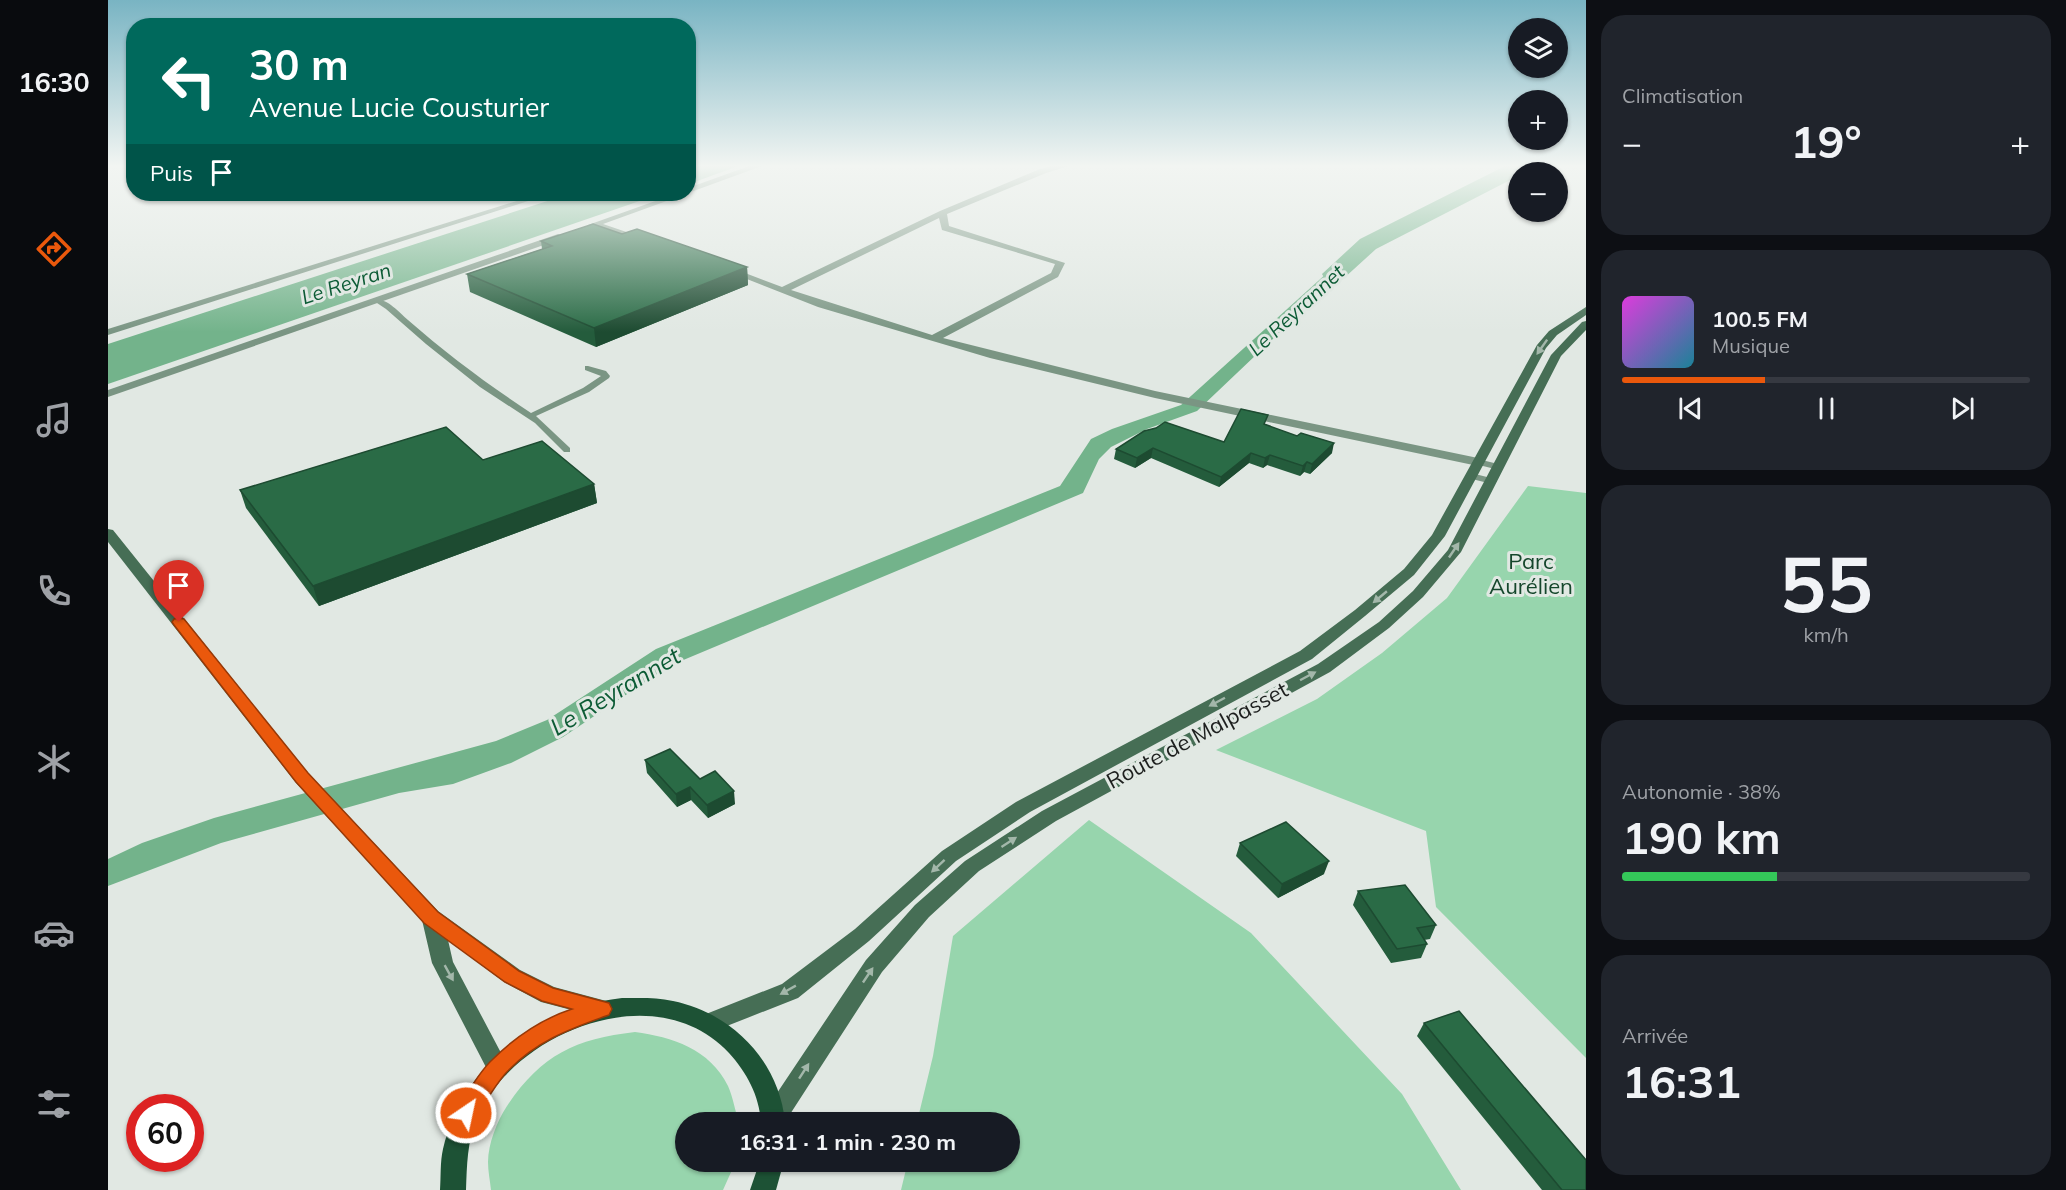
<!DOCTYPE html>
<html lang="fr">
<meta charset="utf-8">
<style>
:root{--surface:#171b24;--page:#20242c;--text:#f1f3f6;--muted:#9ea1a6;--line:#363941;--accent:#ea580c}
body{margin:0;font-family:Mulish,sans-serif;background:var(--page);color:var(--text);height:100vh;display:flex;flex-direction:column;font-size:22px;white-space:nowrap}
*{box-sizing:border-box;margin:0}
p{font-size:20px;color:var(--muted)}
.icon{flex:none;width:33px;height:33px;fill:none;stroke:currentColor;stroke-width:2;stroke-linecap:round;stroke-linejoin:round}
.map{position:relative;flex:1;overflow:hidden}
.details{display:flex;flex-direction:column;gap:15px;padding:15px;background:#0d0f14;width:480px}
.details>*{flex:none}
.banner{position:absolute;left:18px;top:18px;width:570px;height:183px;border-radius:24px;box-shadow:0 2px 4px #0004;background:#00695c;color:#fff;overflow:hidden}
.buttons{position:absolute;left:1400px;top:18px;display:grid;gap:12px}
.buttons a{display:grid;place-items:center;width:60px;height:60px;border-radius:50%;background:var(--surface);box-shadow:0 2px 4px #0004;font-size:30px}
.speed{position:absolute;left:18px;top:1094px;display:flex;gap:12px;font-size:30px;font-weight:700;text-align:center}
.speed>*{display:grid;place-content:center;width:78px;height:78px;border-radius:50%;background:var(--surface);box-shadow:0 2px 4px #0004;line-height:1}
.speed .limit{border:9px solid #d22;background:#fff;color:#111}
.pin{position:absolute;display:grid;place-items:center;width:51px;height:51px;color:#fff;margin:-62px -26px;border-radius:50% 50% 50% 0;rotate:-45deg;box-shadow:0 0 6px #0007}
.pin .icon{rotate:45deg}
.me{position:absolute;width:66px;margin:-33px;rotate:34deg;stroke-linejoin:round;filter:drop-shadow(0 0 4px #0008)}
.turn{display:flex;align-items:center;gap:21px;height:126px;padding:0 24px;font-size:27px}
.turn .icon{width:78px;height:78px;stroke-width:2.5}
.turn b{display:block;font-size:42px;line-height:51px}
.then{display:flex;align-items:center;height:57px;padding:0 24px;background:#0003;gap:12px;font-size:22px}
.big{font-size:45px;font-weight:700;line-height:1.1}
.details .tile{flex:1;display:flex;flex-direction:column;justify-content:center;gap:9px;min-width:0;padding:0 21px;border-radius:24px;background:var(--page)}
.details .dial{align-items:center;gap:0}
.dial b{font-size:78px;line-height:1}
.song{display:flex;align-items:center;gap:18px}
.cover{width:72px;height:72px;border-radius:9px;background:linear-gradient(135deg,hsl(300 70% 55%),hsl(190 70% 35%))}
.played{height:6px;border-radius:3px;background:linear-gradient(90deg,var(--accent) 35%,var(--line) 35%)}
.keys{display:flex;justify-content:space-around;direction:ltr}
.heat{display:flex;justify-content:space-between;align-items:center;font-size:33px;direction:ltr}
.charge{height:9px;border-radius:4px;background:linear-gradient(90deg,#34c759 38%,var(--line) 0)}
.trip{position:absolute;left:567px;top:1112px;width:345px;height:60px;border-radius:30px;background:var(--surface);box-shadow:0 2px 4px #0004;font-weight:700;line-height:60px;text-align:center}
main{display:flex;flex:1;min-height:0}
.tab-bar{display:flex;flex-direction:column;width:108px;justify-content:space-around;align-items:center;background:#090b0e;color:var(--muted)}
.tab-bar .icon{width:42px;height:42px}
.tab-bar .on{color:var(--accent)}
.tab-bar b{font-size:27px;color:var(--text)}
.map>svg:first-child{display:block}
.green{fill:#97d5ad}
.water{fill:#73b38b}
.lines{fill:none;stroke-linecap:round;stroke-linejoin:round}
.river{fill:#73b38b;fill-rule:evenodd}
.lane{fill:#7a9583;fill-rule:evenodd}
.street{fill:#7a9583;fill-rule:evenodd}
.secondary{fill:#466e55;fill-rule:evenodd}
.primary{fill:#1d5235;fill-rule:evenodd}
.wall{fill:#245c3c}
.shaded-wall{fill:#1d4b31}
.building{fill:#2a6b46;stroke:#1d4b31;stroke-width:1.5}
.oneway{fill:#a3b7aa}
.route{fill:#ea580c;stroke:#983908;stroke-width:1.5}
.labels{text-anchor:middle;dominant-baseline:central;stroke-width:6;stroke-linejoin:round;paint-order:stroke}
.far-water-label{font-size:20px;font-style:italic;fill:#0c5b35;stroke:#e1e8e3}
.park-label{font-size:22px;fill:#15472c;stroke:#e1e8e3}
.street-label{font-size:22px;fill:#1d1f1e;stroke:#e1e8e3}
.water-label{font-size:24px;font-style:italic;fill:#0c5b35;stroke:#e1e8e3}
</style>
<main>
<nav class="tab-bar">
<b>16:30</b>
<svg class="icon on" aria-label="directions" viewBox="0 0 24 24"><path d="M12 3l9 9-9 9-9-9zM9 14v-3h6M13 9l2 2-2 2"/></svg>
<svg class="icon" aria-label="music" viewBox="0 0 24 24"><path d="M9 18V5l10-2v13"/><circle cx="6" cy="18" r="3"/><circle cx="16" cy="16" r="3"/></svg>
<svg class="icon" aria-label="phone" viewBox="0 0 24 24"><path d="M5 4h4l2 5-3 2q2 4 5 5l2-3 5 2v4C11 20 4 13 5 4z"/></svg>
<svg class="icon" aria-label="climate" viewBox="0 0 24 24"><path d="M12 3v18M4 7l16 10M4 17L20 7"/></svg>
<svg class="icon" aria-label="car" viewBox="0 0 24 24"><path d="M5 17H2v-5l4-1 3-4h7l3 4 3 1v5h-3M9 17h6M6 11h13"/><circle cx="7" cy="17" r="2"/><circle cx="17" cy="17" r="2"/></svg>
<svg class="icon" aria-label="filters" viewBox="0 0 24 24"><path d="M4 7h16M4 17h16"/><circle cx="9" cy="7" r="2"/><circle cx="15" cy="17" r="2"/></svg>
</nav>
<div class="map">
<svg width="1478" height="1190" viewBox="0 0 1478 1190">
<rect width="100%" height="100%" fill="#e1e8e3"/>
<!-- green -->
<g class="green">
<path d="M1420 486 1478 493V1058L1328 907 1318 831 1108 750 1209 699 1274 653 1339 598Z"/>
<path d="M981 820 1143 933 1294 1094 1353 1190H793L800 1161H902V1122H809L825 1056 845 936Z"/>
<path d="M527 1032C564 1037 602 1049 620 1086 625 1097 627 1111 631 1122H578V1161H628L615 1190H383C382 1181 380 1171 380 1162 380 1144 389 1121 399 1106 433 1055 467 1039 527 1032Z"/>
</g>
<!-- water -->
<g class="water">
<path d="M581 165H633L581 184Z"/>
<path d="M461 194H552L0 384V344Z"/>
<path d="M1265 240 1273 242 1266 244 1248 260 1089 411 1039 429 1003 447 991 459 975 493 561 666 455 737 403 763 345 784 291 793 113 843 0 886V859L34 843 106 818 388 741 439 720 548 649 952 486 983 439 1004 429 1073 405 1252 243Z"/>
</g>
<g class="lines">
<!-- river -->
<path class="river" d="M1399 165H1426L1423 169 1410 172V176L1268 249 1235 279 1226 281 1217 279 1214 274 1252 239Z"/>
<!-- lane -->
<g class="lane">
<path d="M266 299C279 298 291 312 300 320 339 354 379 384 423 413L475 388 493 376 477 370V366H480L498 371 502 376 501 378 481 392 428 416 462 448V452H456L427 423 372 387 318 344 278 309 266 301Z"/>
<path d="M1370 459 1394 465 1395 467 1391 470 1367 464 1366 462Z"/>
<path d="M1363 473 1387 479 1389 481 1384 484 1360 478 1358 476Z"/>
</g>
<!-- street -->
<g class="street">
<path d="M644 165H657L580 193V188Z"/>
<path d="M949 165H964L938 173 839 214 841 226 957 263 950 277 835 338 1047 391 1370 458 1376 462 1375 465 1370 466 1047 398 882 358 710 307 616 270 624 268 674 287 832 211 932 169ZM831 218 834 230 947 264 943 273 824 335 683 290Z"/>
<path d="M431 194H442L0 335V329Z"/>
<path d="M567 194H578L495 224 536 238V242H530L480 225Z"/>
<path d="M450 234 453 235V239L0 397V390Z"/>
</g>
<!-- secondary -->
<g class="secondary">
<path d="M1478 307V315L1449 335 1438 348 1337 536 1306 575 1257 616 1204 659 922 812 848 861 761 941 690 998 601 1033 593 1030 590 1023 593 1016 674 984 747 929 834 851 908 802 1192 651 1247 610 1296 569 1324 535 1429 345 1441 331Z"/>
<path d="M1478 321V330L1453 356 1353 552 1315 597 1281 628 1222 672 948 821 871 871 821 917 774 972 677 1122H654L653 1119 657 1111 758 960 807 905 857 861 934 811 1210 664 1271 622 1305 591 1340 550 1443 355 1474 322Z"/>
<path d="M0 529 5 530 200 773 330 911 412 970 446 987 502 1002 505 1009 502 1016 494 1018 433 1002 396 982 340 940 345 962 401 1068 398 1075 390 1078 382 1075 324 963 314 920 188 783 0 542Z"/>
</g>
<!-- primary -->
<g class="primary">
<path d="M514 998C531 998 548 997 565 1001 624 1013 671 1061 677 1122H653C651 1095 639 1073 621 1053 549 975 406 1031 369 1118 359 1142 359 1165 358 1190H332C333 1177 332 1162 335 1149 352 1079 405 1028 473 1006 486 1002 500 1000 514 998Z"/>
<path d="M652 1161H676L668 1190H642Z"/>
</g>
</g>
<!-- wall -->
<g class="wall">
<path d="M514 234 639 267 640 285 488 347 362 292 359 274 434 249 433 241Z"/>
<path d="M1158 425 1224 453 1202 474 1196 472 1192 476 1159 465 1155 468 1141 463 1111 487 1043 458 1027 468 1006 459 1008 449 1048 428 1116 442Z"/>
<path d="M375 460 486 484 489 503 211 606 138 508 132 490Z"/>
<path d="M537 760 592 779 627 804 600 818 583 800 569 807 539 773Z"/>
<path d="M1132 843 1216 874 1170 898 1128 856Z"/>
<path d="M1250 891 1328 925 1322 939 1316 940 1319 944 1313 958 1283 963 1245 905Z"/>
<path d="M1316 1023 1478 1190H1434L1309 1036Z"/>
</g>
<!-- shaded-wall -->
<g class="shaded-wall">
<path d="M639 267 640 285 488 347 486 328Z"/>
<path d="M1226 443 1224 453 1202 474 1204 464Z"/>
<path d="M1045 448 1043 458 1027 468 1029 458Z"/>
<path d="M1143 453 1141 463 1111 487 1113 477Z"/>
<path d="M1162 455 1159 465 1155 468 1157 458Z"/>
<path d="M1199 462 1196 472 1192 476 1195 466Z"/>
<path d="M486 484 489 503 211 606 205 586Z"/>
<path d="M582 787 583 800 569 807 568 794Z"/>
<path d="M626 791 627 804 600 818 599 805Z"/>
<path d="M1221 861 1216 874 1170 898 1174 884Z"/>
</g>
<!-- building -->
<g class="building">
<path d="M485 224 514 234 529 229 639 267 486 328 359 274 444 246 433 241Z"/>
<path d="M1133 409 1160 415 1156 424 1189 436 1193 433 1226 443 1204 464 1199 462 1195 466 1162 455 1157 458 1143 453 1113 477 1045 448 1029 458 1008 449 1036 431 1048 428 1057 422 1116 442Z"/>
<path d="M338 427 375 460 434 441 486 484 205 586 132 490Z"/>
<path d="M562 749 592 779 607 771 626 791 599 805 582 787 568 794 537 760Z"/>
<path d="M1178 822 1221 861 1174 884 1132 843Z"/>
<path d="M1297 885 1328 925 1309 928 1319 944 1289 949 1250 891Z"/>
<path d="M1351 1011 1478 1160V1190H1454L1316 1023Z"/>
</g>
<!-- one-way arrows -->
<defs><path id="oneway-solid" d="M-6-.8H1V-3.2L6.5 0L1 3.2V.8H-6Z" transform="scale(1.5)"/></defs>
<g class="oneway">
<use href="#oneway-solid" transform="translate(1434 347) rotate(125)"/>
<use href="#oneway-solid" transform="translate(1346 550) rotate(-56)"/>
<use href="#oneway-solid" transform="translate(1272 597) rotate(140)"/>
<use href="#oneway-solid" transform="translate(1200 676) rotate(-28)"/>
<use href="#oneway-solid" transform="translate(1109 702) rotate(152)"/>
<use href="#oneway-solid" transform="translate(901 842) rotate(-33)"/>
<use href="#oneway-solid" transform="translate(830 866) rotate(137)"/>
<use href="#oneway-solid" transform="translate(341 973) rotate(61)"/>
<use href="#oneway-solid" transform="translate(760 975) rotate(-56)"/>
<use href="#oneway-solid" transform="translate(680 990) rotate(151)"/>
<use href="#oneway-solid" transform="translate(696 1071) rotate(-57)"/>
</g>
<!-- sky -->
<linearGradient id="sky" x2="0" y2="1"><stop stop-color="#79b4c3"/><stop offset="0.5" stop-color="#f2f5f2"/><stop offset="1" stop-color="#f2f5f2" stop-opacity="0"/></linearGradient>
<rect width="1478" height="332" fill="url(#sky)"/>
<!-- route -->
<path class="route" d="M71 618 76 619 200 773 330 912 411 971 445 988 501 1003 504 1009 501 1015C461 1029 426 1042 397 1074 385 1088 376 1105 366 1120L358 1123 351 1120 347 1113 351 1106C361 1091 371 1072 384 1060 406 1038 434 1019 464 1009L434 1001 397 982 316 923 188 782 66 625 64 622 66 619Z"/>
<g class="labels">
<!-- far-water labels -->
<g class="far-water-label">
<text transform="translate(238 283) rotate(-18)">Le Reyran</text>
<text transform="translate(1188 310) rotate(-43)">Le Reyrannet</text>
</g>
<!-- park labels -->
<g class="park-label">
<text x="1423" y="561">Parc<tspan x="1423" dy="25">Aurélien</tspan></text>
</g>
<!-- street labels -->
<g class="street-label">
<text transform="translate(1089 735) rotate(-28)">Route de Malpasset</text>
</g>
<!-- water labels -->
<g class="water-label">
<text transform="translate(507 691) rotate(-31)">Le Reyrannet</text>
</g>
</g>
</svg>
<div class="buttons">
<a><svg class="icon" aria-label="layers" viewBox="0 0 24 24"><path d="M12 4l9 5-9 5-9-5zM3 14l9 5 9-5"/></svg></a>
<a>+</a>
<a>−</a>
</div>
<div class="speed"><div class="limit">60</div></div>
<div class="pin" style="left:71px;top:622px;background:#d93025"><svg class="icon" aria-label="arrive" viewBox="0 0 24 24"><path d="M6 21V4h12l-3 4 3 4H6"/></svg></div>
<svg class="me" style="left:358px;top:1113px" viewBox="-20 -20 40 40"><circle r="17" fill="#ea580c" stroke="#fff" stroke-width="3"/><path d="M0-11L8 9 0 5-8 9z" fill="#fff"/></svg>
<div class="trip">16:31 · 1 min · 230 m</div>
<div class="banner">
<div class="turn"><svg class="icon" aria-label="left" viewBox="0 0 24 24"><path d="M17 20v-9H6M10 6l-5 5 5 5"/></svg><div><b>30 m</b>Avenue Lucie Cousturier</div></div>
<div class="then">Puis<svg class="icon" aria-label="arrive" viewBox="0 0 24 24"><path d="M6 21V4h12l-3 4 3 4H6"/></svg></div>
</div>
</div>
<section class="details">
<div class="tile"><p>Climatisation</p>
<div class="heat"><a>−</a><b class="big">19°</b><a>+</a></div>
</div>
<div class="tile">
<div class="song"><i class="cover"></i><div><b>100.5 FM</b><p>Musique</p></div></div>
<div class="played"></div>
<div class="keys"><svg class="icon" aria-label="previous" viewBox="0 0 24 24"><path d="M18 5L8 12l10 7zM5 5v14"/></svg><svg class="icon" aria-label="pause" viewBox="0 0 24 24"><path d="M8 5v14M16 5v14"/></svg><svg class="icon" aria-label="next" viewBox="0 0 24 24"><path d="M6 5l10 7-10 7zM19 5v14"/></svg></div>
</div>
<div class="tile dial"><b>55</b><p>km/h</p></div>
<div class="tile"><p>Autonomie · 38%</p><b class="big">190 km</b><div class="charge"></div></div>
<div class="tile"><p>Arrivée</p><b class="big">16:31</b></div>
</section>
</main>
